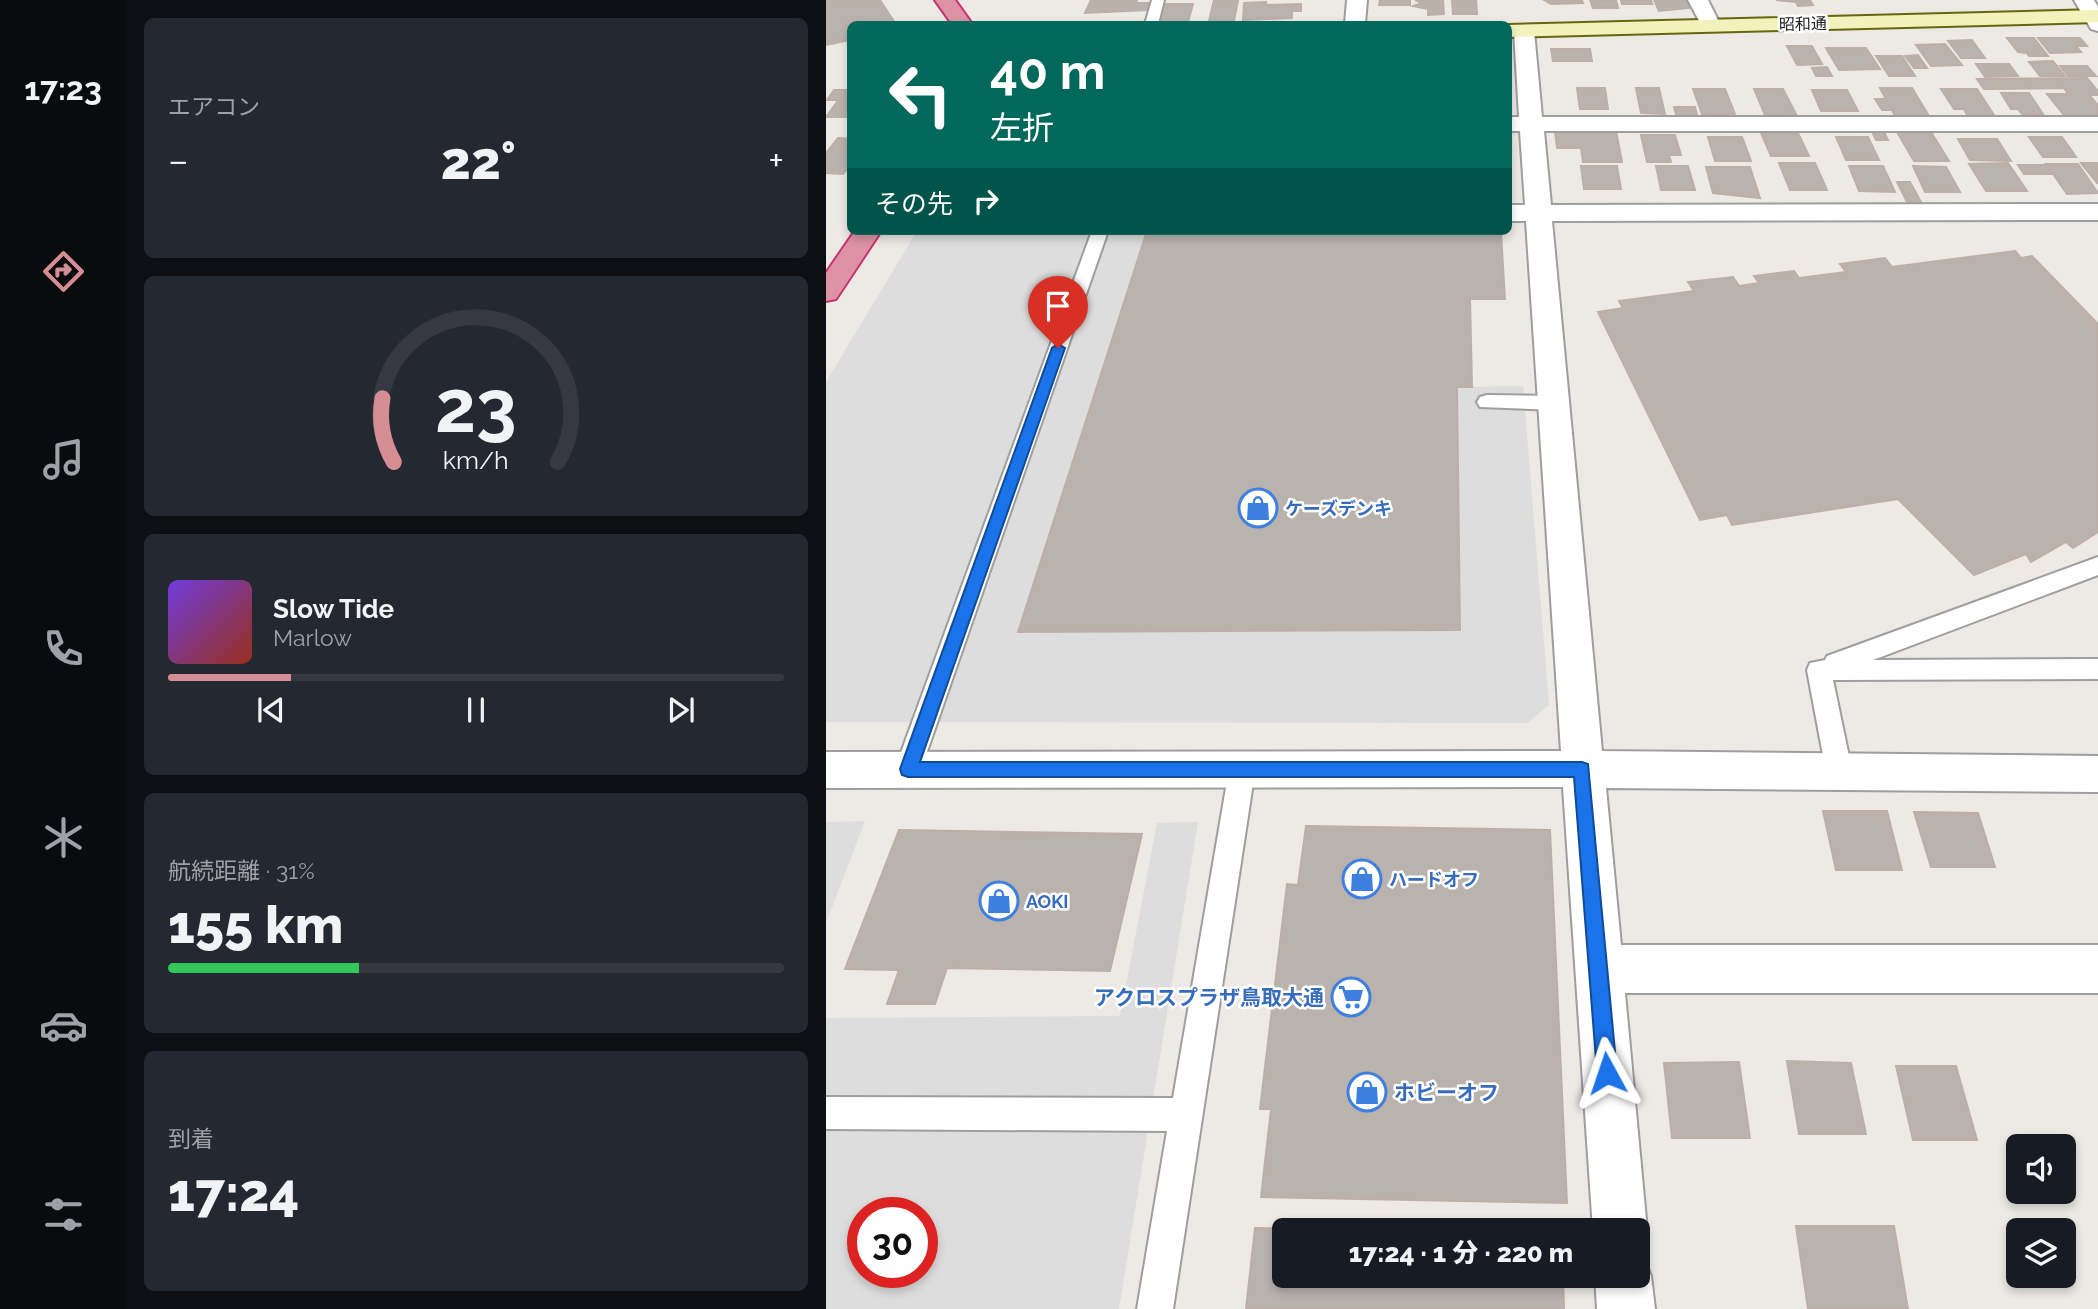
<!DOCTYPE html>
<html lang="ja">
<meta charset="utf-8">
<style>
:root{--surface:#171b24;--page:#242831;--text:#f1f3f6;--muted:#9ea1a6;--line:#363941;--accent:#d68e95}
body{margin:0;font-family:Raleway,"Noto Sans JP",sans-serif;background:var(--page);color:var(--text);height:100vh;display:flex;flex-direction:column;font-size:26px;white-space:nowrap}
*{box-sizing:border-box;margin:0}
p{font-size:23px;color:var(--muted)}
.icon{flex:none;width:38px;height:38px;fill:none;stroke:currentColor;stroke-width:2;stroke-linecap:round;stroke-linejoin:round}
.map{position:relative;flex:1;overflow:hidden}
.drawer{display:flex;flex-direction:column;gap:18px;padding:18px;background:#0d0f14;width:700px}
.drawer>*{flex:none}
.hud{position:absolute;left:21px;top:21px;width:665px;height:214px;border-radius:10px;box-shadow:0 4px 10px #0003;background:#00695c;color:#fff;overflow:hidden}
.fabs{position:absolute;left:1180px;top:1134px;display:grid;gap:14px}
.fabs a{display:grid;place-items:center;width:70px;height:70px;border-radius:10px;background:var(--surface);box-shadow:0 4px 10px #0003;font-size:35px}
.speed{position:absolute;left:21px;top:1197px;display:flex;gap:14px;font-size:35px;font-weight:700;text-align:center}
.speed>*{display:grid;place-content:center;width:91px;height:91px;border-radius:50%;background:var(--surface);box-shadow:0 4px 10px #0003;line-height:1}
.speed .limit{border:10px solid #d22;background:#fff;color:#111}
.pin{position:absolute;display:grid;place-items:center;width:60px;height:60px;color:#fff;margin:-72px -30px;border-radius:50% 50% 50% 0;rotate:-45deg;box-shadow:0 0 7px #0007}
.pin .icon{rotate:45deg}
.me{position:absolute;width:77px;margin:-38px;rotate:355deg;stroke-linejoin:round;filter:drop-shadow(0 0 5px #0008)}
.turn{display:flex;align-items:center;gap:24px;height:147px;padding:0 28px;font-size:32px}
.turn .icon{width:91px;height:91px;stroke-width:2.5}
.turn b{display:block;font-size:49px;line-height:60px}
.then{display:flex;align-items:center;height:66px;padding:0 28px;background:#0003;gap:14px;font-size:26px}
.big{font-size:52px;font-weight:800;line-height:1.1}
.drawer .card{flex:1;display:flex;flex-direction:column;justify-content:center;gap:10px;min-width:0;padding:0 24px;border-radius:10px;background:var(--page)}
.drawer .dial{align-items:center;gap:0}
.dial svg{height:182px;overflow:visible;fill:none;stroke:var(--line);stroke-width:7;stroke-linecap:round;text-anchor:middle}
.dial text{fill:var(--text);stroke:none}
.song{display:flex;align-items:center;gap:21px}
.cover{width:84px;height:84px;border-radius:10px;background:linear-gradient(135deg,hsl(260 70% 55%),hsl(10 70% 35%))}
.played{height:7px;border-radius:4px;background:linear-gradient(90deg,var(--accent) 20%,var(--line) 20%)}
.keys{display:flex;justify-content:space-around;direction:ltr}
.heat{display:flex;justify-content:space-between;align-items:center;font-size:38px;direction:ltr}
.charge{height:10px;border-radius:5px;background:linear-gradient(90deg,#34c759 31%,var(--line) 0)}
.trip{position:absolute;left:446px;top:1218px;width:378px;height:70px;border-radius:10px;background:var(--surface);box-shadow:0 4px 10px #0003;font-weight:800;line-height:70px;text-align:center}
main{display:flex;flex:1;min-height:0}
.dock{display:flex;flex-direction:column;width:126px;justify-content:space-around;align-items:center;background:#090b0e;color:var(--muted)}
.dock .icon{width:49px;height:49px}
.dock .current{color:var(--accent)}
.dock b{font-size:32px;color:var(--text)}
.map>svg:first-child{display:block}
.parking{fill:#ddd;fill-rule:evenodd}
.building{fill:#bab2ad;stroke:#bdafa7;stroke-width:2}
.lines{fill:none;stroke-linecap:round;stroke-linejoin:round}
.lane-casing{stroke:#9e9e9e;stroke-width:4}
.street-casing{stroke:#9e9e9e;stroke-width:4}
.secondary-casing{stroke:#65680f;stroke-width:4}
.highway-casing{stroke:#c73571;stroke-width:4}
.lane{fill:#fff;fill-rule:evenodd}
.street{fill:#fff;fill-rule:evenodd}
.secondary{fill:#f3f2bc;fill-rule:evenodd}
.highway{fill:#dd92a6;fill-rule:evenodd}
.route{fill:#1a73e8;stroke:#114b97;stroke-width:2}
.labels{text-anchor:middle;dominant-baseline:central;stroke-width:5;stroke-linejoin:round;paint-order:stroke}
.far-street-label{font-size:16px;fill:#1d1d1d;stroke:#fff}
.shop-label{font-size:18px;font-weight:bold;fill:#366cbe;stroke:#fff;text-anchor:start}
.near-shop-label{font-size:21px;font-weight:bold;fill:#366cbe;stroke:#fff;text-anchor:end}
</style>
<main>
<nav class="dock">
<b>17:23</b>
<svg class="icon current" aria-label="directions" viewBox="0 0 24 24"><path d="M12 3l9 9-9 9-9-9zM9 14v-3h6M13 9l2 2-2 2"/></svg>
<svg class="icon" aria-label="music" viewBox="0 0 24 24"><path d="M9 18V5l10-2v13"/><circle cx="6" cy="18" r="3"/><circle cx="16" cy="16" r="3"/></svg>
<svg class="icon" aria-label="phone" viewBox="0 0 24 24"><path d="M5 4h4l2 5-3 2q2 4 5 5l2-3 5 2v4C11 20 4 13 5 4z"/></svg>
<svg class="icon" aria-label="climate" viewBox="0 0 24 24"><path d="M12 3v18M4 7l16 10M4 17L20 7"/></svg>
<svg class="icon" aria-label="car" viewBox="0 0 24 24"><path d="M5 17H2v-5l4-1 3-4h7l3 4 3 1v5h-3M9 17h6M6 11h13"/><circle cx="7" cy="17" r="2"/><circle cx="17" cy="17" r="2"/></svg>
<svg class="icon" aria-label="filters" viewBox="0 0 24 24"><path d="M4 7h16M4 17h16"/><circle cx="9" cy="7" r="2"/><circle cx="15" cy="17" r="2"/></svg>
</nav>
<section class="drawer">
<div class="card"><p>エアコン</p>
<div class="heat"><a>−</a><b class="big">22°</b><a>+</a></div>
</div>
<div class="card dial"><svg viewBox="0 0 100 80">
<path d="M14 69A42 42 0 1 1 86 69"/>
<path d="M14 69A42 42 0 0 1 9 41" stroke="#d68e95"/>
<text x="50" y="56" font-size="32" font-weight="700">23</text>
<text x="50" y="72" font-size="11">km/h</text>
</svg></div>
<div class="card">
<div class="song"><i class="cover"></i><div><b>Slow Tide</b><p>Marlow</p></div></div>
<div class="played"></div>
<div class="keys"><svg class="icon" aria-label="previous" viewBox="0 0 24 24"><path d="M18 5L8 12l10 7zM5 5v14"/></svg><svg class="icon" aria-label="pause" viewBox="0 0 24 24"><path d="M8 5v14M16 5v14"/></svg><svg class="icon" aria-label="next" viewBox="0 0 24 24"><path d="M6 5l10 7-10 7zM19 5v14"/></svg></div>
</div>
<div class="card"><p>航続距離 · 31%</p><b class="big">155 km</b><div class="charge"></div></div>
<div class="card"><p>到着</p><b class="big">17:24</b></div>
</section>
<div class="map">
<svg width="1272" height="1309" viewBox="0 0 1272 1309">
<rect width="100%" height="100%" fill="#ede9e4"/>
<!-- parking -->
<g class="parking">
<path d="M91 231 320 234 192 632 631 387 697 386 723 705 701 723 0 722V382Z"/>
<path d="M39 821 0 923V822Z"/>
<path d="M372 822 293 1309H0V1018L294 1016 331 823ZM37 1213H96V1272H37Z"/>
</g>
<!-- building -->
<g class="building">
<path d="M0 0H54L69 23 24 24V40L0 45Z"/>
<path d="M265 0H311L310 3H325L323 10 259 13Z"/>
<path d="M388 0H412L408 21H383Z"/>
<path d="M554 0H584V5H553Z"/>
<path d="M589 0H617L618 14 602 15V9L587 6 596 3Z"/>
<path d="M626 0H650L651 14H627Z"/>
<path d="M718 0H756L757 3 725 4Z"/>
<path d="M764 0H790L792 8H767Z"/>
<path d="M795 0H825L826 4H796Z"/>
<path d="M828 0H859L863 8 833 11Z"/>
<path d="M950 0H984L987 5 972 6 970 2Z"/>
<path d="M440 2V5L475 4V11H466V18L417 20 418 3Z"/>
<path d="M338 4H367L362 22 332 23Z"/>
<path d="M1181 38H1208L1222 56H1203L1201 53 1192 52Z"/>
<path d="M1212 38H1254L1261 46H1250L1255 52 1224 53Z"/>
<path d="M1146 40 1159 58H1135L1122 41Z"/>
<path d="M1119 44 1136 65 1105 66 1090 45Z"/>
<path d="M961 46H986L996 64 971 65Z"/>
<path d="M1000 48H1040L1054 69 1013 70Z"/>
<path d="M725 49H764L766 61H727Z"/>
<path d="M1092 55 1101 68H1088L1079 56Z"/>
<path d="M1050 56H1076L1089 76H1063Z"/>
<path d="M1227 61 1239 76H1214L1203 62Z"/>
<path d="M1150 64H1183L1192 76 1159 77Z"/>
<path d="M1234 66H1261L1270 76H1242Z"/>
<path d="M1001 67 1006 76H990L986 68Z"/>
<path d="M1261 78 1272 91V95H1263L1272 105V119L1242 120 1221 94H1242L1238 88 1158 89 1151 79Z"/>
<path d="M751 88H779L782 109H754Z"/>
<path d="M810 88H833L839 114 815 113Z"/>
<path d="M1054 88H1086L1103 116H1069L1066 110H1056L1049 99H1060Z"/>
<path d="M867 89H899L909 114H876Z"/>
<path d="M928 89H957L970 114 939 115Z"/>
<path d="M1115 89H1151L1168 115H1141L1138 109H1128Z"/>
<path d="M8 90H24V100H1Z"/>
<path d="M986 90H1021L1032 111H995Z"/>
<path d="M1175 93H1203L1217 114H1196L1192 109H1185Z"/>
<path d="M11 102H24V117H0Z"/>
<path d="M848 107H869L872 118H851Z"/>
<path d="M1044 128H1056L1062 140H1050Z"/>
<path d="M729 131H790L796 162H757L755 148H731Z"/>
<path d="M1071 132H1105L1123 161H1088Z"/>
<path d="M935 133H972L983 156H945Z"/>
<path d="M815 135H849L855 155H843L845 162H821Z"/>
<path d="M882 137H916L925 161H889Z"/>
<path d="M1010 137H1042L1053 160H1020Z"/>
<path d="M1203 137H1236L1250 157H1217Z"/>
<path d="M12 138 24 139V166L17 174 0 173V153Z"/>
<path d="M1132 139H1171L1185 161 1144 160Z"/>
<path d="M953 163H989L1001 190H964Z"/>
<path d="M1182 163 1201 191H1160L1143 164Z"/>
<path d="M1255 163H1272V183H1271Z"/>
<path d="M1220 164H1252L1272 193 1241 194Z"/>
<path d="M1192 165H1219L1225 174H1198Z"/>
<path d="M755 166H791L795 189H758Z"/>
<path d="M830 166H862L869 190H835Z"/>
<path d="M1023 166H1057L1069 192 1033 191Z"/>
<path d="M1087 166 1120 167 1134 192H1099Z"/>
<path d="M880 167H924L934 198 887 193Z"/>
<path d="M1071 182H1084L1095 202H1081Z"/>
<path d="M675 233 679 299H644L646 387H631L634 630 192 632 320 234Z"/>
<path d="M1189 251 1195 258 1206 256 1272 324V532L1247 548 1240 542 1205 562 1200 554 1148 575 1072 499 906 525 901 515 874 520 772 312 797 308 793 301 868 291 862 282 907 277 913 286 933 283 928 276 968 271 973 278 1020 272 1014 264 1059 258 1066 267Z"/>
<path d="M997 811H1061L1076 870H1010Z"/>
<path d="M1088 812 1152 813 1169 867H1105Z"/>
<path d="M480 826 724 830 741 1203 435 1197 445 1109H434L461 884 472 885Z"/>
<path d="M73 830 316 834 284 971 121 968 109 1004H61L73 970 19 969Z"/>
<path d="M961 1061 1025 1063 1040 1134H973Z"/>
<path d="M913 1062 924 1138H846L838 1063Z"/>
<path d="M1070 1066H1130L1151 1140H1087Z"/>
<path d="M970 1226H1068L1082 1309H982Z"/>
<path d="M429 1228 583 1230H458V1276H737L738 1309H420Z"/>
</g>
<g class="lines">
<defs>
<g id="lane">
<path d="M326 0H338L332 24H319Z"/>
<path d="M266 231H282L95 769 91 777 82 781 73 777 69 769Z"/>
<path d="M661 395 729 396 736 398 739 403 736 408 729 410 654 407 651 402 654 397Z"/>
<path d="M1272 557V575L1047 660 1272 659V679L1007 680 1026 771 1022 779 1013 783 1004 779 1000 771 981 670 984 663 999 660 1001 656Z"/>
<path d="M416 758 425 762 429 770 347 1309H311L341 1131 0 1129V1097L347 1098 403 770 407 762Z"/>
</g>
<g id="street">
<path d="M521 0H541L539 24H519Z"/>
<path d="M862 0H882L895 26 892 30H878Z"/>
<path d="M1248 0H1268L1272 7V31L1265 29Z"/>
<path d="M698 25 705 27 708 31 716 117H1272V131H718L725 205 1272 204V220L726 221 776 751 1272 756V792L780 788 795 945H1272V993H799L821 1230 812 1250V1230H767L737 787 0 788V752L735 751 700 221H682V205H699L694 131H682V117H693L688 31 691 27Z"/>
<path d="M812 1254 817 1256 825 1276 829 1309H771L769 1276H812Z"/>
</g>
<path id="secondary" d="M1272 10V22L682 37V25Z"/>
<g id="highway">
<path d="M109 0H129L146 24H126Z"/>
<path d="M29 231H55L10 299 0 301V273Z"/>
</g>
</defs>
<!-- lane casing -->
<use href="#lane" class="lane-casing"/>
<!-- street casing -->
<use href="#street" class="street-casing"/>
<!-- secondary casing -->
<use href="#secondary" class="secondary-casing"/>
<!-- highway casing -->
<use href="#highway" class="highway-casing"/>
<!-- lane -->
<use href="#lane" class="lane"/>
<!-- street -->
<use href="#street" class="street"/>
<!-- secondary -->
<use href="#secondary" class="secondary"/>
<!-- highway -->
<use href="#highway" class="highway"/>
</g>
<!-- route -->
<path class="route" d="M232 344 239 348 94 762H756L762 764 791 1073 788 1081 781 1084 774 1081 771 1073 748 777H82L76 775 74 769 226 348Z"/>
<!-- icons -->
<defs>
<symbol id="shop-ring" viewBox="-11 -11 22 22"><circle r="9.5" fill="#fff" stroke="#3f7fe0" stroke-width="1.5"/><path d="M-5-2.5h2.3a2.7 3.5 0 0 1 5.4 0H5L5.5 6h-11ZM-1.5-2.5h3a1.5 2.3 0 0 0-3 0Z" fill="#3f7fe0"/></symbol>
<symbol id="supermarket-ring" viewBox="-11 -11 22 22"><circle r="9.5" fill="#fff" stroke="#3f7fe0" stroke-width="1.5"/><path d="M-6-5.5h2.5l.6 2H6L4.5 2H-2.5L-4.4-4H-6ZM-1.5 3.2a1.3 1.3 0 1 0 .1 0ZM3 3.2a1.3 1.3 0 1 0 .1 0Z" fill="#3f7fe0"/></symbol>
</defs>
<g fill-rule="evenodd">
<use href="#shop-ring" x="410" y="486" width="44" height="44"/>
<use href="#shop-ring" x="514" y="857" width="44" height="44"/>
<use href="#shop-ring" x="151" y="879" width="44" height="44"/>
<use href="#supermarket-ring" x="503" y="975" width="44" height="44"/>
<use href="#shop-ring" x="519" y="1070" width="44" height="44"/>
</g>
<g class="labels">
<!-- far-street labels -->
<g class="far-street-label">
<text transform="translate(977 24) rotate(-1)">昭和通</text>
</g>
<!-- shop labels -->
<g class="shop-label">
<text x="459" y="508">ケーズデンキ</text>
<text x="563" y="879">ハードオフ</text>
<text x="200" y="901">AOKI</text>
</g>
<!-- near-shop labels -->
<g class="near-shop-label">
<text x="498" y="997">アクロスプラザ鳥取大通</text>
<text x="568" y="1092" text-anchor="start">ホビーオフ</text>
</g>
</g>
</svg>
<div class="fabs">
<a><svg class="icon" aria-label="sound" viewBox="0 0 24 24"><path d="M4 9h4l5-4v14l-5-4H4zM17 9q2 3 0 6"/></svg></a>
<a><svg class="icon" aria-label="layers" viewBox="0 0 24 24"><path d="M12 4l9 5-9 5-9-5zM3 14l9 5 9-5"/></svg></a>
</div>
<div class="speed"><div class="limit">30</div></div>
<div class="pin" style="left:232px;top:348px;background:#d93025"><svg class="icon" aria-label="arrive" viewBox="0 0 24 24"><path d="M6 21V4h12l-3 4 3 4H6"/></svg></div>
<svg class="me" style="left:781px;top:1073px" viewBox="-20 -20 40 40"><path d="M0-17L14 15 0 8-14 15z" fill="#1a73e8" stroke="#fff" stroke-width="4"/></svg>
<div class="trip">17:24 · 1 分 · 220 m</div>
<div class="hud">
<div class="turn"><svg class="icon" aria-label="left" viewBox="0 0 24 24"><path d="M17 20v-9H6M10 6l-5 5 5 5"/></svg><div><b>40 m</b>左折</div></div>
<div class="then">その先<svg class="icon" aria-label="right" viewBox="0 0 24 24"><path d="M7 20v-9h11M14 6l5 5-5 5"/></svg></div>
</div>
</div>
</main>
